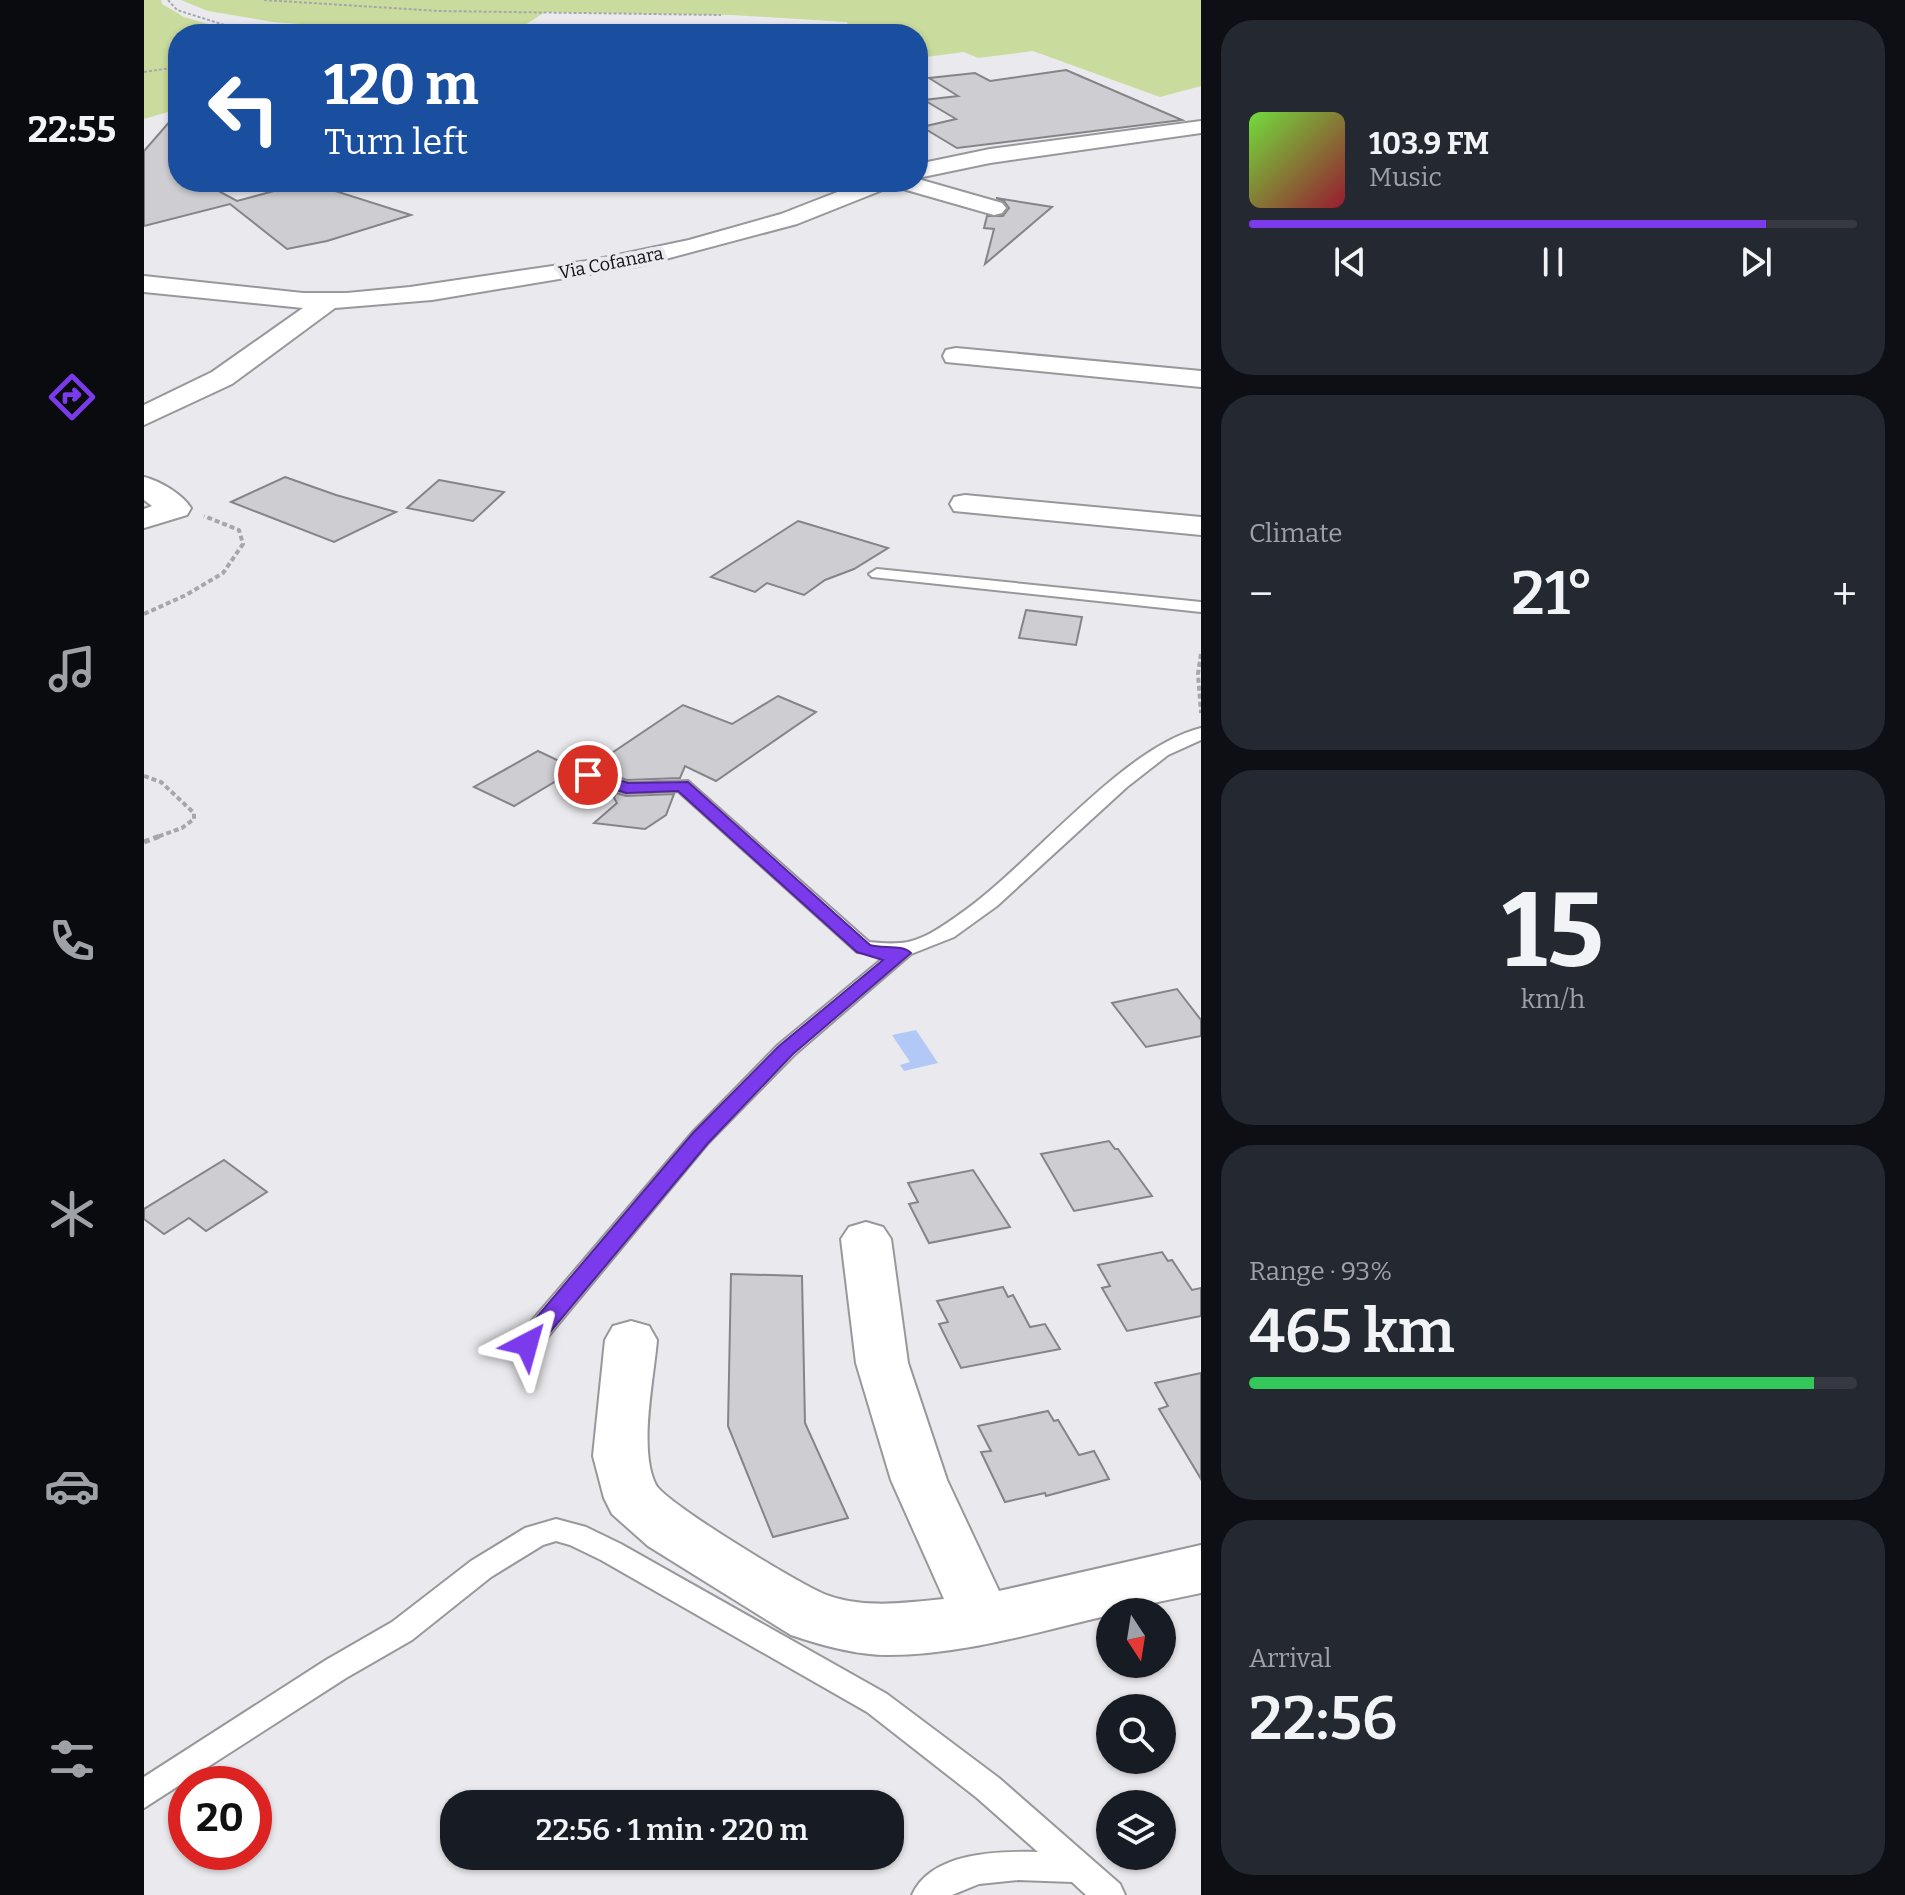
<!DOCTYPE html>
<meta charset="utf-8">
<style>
:root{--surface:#171b24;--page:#242831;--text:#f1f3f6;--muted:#9ea1a6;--line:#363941;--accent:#7c3aed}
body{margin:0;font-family:Bitter,serif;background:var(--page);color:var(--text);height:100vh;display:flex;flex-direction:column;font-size:30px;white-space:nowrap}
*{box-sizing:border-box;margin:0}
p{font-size:26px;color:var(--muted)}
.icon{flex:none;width:44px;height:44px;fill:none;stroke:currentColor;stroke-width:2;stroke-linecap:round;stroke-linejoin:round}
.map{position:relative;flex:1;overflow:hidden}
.details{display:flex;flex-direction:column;gap:20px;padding:20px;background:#0d0f14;width:704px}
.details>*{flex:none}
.top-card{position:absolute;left:24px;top:24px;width:760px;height:168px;border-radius:32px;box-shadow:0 2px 6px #0004;background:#1a4fa0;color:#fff;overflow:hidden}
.needle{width:52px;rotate:168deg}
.tools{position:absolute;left:952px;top:1598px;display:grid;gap:16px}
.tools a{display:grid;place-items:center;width:80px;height:80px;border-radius:50%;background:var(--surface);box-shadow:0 2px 6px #0004;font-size:40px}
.speed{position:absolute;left:24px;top:1766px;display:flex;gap:16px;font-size:40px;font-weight:700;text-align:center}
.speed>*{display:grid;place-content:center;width:104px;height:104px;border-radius:50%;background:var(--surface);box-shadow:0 2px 6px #0004;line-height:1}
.speed .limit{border:12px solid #d22;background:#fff;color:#111}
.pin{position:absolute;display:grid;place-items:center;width:68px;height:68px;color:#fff;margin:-34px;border:4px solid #fff;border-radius:50%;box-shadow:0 2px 8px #0007}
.me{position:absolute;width:88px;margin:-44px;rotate:39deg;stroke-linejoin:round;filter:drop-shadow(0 0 6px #0008)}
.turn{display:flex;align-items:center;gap:28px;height:168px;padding:0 24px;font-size:36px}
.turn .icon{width:104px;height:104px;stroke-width:2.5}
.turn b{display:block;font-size:56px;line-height:68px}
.big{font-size:60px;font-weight:600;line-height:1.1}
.details .tile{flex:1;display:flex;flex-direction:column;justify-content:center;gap:12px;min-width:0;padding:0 28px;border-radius:32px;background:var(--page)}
.details .dial{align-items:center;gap:0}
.dial b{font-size:104px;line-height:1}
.song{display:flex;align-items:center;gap:24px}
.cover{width:96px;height:96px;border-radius:12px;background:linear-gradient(135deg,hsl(100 70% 55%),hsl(350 70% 35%))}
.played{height:8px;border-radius:4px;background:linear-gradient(90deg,var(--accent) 85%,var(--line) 85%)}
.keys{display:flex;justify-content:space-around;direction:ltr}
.heat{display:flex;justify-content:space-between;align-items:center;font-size:44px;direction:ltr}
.charge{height:12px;border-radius:6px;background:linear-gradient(90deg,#34c759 93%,var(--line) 0)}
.trip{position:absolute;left:296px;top:1790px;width:464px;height:80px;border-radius:32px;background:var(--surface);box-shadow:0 2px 6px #0004;font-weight:600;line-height:80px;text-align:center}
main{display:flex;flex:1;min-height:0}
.tabs{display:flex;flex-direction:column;width:144px;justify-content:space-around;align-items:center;background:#090b0e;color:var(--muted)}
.tabs .icon{width:56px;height:56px}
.tabs .current{color:var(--accent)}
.tabs b{font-size:36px;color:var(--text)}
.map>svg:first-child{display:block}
.green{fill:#cadb9e}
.water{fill:#b2c8f6}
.building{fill:#ceced2;stroke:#858488;stroke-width:2}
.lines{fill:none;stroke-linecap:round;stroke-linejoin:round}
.lane-casing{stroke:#98979b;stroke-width:4}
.street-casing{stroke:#98979b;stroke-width:4}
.path-far2{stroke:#a7a7aa;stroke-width:2;stroke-dasharray:3 2;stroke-linecap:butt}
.path-far1{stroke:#a7a7aa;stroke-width:4;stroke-dasharray:5 3;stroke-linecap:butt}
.path{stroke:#a7a7aa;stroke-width:5;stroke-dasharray:6 4;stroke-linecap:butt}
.lane{fill:#fff;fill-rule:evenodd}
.street{fill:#fff;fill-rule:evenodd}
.route{fill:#7c3aed;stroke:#51269a;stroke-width:2}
.labels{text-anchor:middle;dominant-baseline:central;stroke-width:8;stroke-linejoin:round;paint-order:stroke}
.far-street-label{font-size:18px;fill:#101011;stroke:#eae9ed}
</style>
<main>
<nav class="tabs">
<b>22:55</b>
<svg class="icon current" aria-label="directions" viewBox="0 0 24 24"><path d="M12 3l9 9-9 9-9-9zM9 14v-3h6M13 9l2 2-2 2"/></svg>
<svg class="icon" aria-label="music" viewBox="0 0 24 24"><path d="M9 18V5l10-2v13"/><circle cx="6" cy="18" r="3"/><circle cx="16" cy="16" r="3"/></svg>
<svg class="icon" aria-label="phone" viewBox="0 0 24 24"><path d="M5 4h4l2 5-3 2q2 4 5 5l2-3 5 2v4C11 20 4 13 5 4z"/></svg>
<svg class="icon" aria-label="climate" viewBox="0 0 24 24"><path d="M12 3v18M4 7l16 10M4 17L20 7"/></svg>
<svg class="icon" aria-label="car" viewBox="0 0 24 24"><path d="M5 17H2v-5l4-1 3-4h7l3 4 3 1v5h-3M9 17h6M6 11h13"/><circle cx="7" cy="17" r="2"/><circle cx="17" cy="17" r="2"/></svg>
<svg class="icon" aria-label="filters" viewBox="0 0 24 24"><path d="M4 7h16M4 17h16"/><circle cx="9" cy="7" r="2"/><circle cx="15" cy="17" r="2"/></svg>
</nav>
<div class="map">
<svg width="1057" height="1895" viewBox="0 0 1057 1895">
<rect width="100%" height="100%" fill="#eae9ed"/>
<!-- green -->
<g class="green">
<path d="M0 0H17L18 4 40 17 98 34H34V109L0 119Z"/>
<path d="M37 0H1057V86L1016 97 889 51 834 58 820 52 774 58V34H707L703 22 588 15 401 12 367 34H290L129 22 64 11Z"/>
</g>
<!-- water -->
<path class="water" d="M772 1030 794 1063 760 1071 756 1065 766 1062 748 1035Z"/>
<!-- building -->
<g class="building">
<path d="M922 70 1038 120 813 148 778 127 812 119 780 100 814 96 785 78 831 73 846 81Z"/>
<path d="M34 112V163L27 165 34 169V182H58L93 201 163 182 267 215 183 241 143 249 86 204 0 226V151Z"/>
<path d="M852 198 908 207 841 264 850 229 840 228 843 216H859L865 208 860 201Z"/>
<path d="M141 477 192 495 252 512 190 542 87 502Z"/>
<path d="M295 480 360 492 329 521 263 508Z"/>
<path d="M654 521 744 548 710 569 681 580 660 595 623 583 611 592 567 577Z"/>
<path d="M882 610 938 617 932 645 875 638Z"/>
<path d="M634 696 672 712 572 781 541 766 536 778 483 780 447 767 539 705 588 724Z"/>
<path d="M394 751 432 769 370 806 330 787Z"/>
<path d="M472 793 482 796 530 794 522 815 501 829 450 823 473 803 470 798Z"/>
<path d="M1033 989 1057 1020V1036L1002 1047 968 1003Z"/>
<path d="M965 1141 971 1149H974L1008 1196 930 1211 897 1154Z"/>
<path d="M80 1160 123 1192 62 1231 45 1218 20 1234 0 1219V1209Z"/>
<path d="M829 1170 866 1227 785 1243 765 1204 774 1202 764 1183Z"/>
<path d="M1018 1252 1024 1261 1028 1260 1048 1290 1057 1288V1316L983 1331 958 1288 966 1286 954 1265Z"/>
<path d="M587 1274 658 1276 661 1423 704 1518 629 1537 584 1426Z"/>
<path d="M859 1287 864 1297 869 1295 886 1327 901 1324 916 1349 817 1368 795 1324 804 1322 793 1301Z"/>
<path d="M1057 1373V1479L1015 1409 1024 1406 1011 1383Z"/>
<path d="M904 1411 910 1421 914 1420 935 1455 950 1451 965 1479 902 1496 901 1493 861 1502 837 1452 847 1451 834 1426Z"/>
</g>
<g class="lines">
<defs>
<g id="lane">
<path d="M733 569 1057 602V612L728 577 725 574Z"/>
<path d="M1057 728V740L1024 755 983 787 853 906 810 937 767 954 650 1055 564 1143 392 1351 383 1353 374 1351 371 1344 374 1337 548 1133 634 1045 743 955 713 952 534 791 482 793 438 779 435 775 438 771 444 770 483 783 544 781 725 942C735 943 746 944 756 943 777 942 799 926 816 914 887 865 977 748 1057 728Z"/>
<path d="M412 1519 442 1527 477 1544 743 1694 855 1778 976 1884 981 1895H942L928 1882 874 1880 835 1884 808 1895H768C787 1852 854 1851 894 1852L833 1798 723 1712 457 1560 426 1545 412 1541 399 1545 347 1577 268 1640 202 1678 0 1808V1777L182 1660 248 1622 327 1561 381 1528Z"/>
</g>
<g id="street">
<path d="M1057 121V133L846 163 774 178V164L846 149Z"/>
<path d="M774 179 858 203 862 208 858 213 850 215 752 187 749 182 746 187 653 224 499 265 288 300 191 308 88 384 0 425V405L68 372 159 308 0 292V276L159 293H203L266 287 450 260 545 240 637 214 719 182H774Z"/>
<path d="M812 348 1057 371V387L802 362 799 356 802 350Z"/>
<path d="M0 477C16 481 38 494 47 508L43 515 0 528V509L8 506 0 500Z"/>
<path d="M821 495 1057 517V535L810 511 806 504 810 497Z"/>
<path d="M722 1222 739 1227 747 1239 764 1363 803 1480 855 1591 1057 1545V1593L966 1612V1615C893 1632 818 1655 743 1655 713 1655 676 1645 647 1635L504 1546 468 1514 460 1498 449 1456 461 1340 469 1326 487 1321 505 1326 513 1340C510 1378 494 1451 512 1485 522 1503 655 1584 680 1594 717 1609 761 1603 800 1599L747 1480 712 1363 697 1239 705 1227Z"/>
</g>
</defs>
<!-- lane casing -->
<use href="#lane" class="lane-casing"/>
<!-- street casing -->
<use href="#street" class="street-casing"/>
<!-- path-far2 -->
<g class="path-far2">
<path d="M24 0 33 10 109 34"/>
<path d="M120 0 295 11 577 15"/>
<path d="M0 72 34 67"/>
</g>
<!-- path-far1 -->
<g class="path-far1">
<path d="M0 614 42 595 79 573 99 544 95 530 60 516"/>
<path d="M1057 654 1054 674 1057 713"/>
<path d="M0 776 17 782 50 813V819L38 828 10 838"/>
</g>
<!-- path -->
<path class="path" d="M0 842 16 836"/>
<!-- lane -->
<use href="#lane" class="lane"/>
<!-- street -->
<use href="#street" class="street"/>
</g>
<!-- route -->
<path class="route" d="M444 770 484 783 544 782 726 945C739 949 758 944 767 953L649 1054 564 1143 391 1350 383 1352 375 1350 372 1344 375 1338 549 1133 635 1046 739 960 713 952 534 791 482 793 438 778V771Z"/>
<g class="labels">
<!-- far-street labels -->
<g class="far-street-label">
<text transform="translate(467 263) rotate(-11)">Via Cofanara</text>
</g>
</g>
</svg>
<div class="tools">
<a><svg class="needle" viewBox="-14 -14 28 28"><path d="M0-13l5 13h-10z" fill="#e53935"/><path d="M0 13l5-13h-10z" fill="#9ea1a6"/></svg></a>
<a><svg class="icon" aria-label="search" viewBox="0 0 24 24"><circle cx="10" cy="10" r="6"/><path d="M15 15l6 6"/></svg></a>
<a><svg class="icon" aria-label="layers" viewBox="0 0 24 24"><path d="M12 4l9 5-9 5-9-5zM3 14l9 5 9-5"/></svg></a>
</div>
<div class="speed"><div class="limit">20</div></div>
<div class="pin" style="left:444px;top:775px;background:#d93025"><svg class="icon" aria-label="arrive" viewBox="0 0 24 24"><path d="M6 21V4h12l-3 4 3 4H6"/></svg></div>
<svg class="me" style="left:383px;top:1344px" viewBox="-20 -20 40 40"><path d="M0-17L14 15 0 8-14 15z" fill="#7c3aed" stroke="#fff" stroke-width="4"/></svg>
<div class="trip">22:56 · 1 min · 220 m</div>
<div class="top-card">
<div class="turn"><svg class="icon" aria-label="left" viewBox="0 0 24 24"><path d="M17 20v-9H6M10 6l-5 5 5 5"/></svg><div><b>120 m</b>Turn left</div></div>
</div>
</div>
<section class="details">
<div class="tile">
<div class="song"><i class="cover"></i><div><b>103.9 FM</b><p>Music</p></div></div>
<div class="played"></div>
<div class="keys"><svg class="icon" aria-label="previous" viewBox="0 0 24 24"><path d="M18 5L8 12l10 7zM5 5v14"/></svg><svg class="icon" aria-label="pause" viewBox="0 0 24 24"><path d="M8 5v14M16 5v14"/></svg><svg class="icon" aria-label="next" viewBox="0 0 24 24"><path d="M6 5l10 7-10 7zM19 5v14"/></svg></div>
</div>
<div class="tile"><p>Climate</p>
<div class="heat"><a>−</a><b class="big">21°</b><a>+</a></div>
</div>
<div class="tile dial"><b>15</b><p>km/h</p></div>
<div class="tile"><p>Range · 93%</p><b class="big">465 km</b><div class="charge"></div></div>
<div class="tile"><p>Arrival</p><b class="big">22:56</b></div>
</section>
</main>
